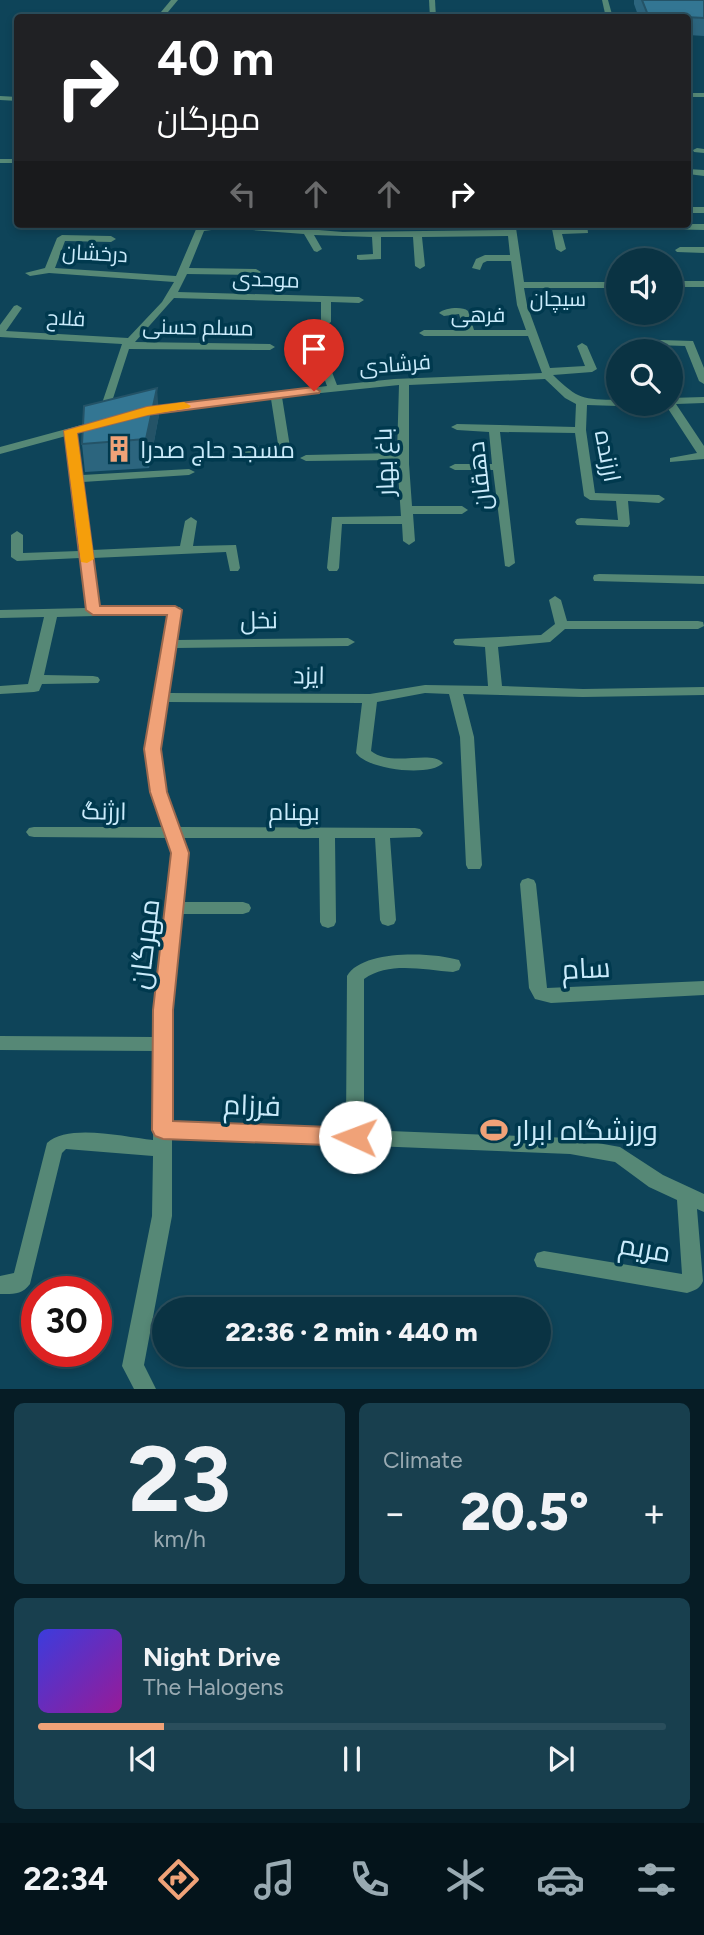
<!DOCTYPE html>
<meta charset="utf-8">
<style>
:root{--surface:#0a3343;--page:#183f4e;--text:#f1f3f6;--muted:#99aab2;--line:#2a4e5c;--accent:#f0a278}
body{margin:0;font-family:Figtree,Cairo,sans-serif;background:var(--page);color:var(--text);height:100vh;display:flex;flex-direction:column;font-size:26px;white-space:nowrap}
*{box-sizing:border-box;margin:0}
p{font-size:23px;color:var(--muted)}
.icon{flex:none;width:38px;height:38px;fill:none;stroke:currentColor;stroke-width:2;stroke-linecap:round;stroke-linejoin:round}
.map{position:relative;height:1389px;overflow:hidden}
.side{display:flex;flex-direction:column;gap:14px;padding:14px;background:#061c25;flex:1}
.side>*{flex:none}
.hud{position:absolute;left:14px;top:14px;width:677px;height:214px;border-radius:7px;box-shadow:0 4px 10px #0003,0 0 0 2px var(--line);background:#202124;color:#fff;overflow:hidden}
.tools{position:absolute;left:606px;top:248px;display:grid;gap:14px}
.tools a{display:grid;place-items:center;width:77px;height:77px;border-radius:50%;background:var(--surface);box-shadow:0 4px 10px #0003,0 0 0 2px var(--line);font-size:35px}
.speed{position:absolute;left:21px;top:1276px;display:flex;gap:14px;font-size:35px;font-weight:700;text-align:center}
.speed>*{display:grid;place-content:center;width:91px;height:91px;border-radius:50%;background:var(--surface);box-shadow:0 4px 10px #0003,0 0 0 2px var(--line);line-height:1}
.speed .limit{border:10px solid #d22;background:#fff;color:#111}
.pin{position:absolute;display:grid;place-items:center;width:60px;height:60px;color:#fff;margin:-72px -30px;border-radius:50% 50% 50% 0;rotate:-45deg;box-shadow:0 0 7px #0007}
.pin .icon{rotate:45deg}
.me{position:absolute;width:77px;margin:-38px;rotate:272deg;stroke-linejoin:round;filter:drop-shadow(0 0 5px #0008)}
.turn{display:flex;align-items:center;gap:24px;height:147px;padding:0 28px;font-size:32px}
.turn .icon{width:91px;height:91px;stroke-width:2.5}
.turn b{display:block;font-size:49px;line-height:60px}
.lanes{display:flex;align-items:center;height:66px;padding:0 28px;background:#0003;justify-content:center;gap:35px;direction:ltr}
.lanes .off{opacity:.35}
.big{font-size:52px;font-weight:800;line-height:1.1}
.side .widget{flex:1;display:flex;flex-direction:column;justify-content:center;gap:10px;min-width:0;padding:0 24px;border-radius:10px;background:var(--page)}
.side .dial{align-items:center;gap:0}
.dial b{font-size:91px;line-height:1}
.song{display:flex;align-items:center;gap:21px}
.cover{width:84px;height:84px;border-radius:10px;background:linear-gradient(135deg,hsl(240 70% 55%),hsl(300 70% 35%))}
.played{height:7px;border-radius:4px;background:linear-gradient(90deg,var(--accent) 20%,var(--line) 20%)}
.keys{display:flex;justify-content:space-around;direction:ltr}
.heat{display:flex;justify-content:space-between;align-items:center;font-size:38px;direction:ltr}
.side .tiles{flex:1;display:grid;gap:14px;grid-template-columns:1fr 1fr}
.widget:last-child{grid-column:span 2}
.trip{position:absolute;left:152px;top:1297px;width:399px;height:70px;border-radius:35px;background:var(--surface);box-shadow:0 4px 10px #0003,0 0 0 2px var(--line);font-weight:800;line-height:70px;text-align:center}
.menu{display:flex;height:112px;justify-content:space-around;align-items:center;background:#04141b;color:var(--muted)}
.menu .icon{width:49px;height:49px}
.menu .selected{color:var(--accent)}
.menu b{font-size:32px;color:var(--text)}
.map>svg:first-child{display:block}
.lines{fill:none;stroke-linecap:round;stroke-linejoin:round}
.minor{fill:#568876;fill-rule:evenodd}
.wall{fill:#2c657e}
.shaded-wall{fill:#245367}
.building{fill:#337693;stroke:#245367;stroke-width:2}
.route{fill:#f0a278;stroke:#9c694e;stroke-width:2}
.slow{fill:#f59e0b}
.labels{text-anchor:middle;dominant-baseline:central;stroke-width:7;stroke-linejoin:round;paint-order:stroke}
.far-street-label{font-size:21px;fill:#caebfb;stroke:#00394e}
.far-neighbourhood-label{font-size:21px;fill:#caebfb;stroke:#00394e}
.poi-label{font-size:24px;fill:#caebfb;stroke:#00394e;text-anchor:start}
.street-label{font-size:24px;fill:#caebfb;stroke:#00394e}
.near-street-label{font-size:28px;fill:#caebfb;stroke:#00394e}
.near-poi-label{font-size:28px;fill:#caebfb;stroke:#00394e;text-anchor:start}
</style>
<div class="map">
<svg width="704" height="1389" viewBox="0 0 704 1389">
<rect width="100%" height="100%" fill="#0e4459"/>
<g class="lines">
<!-- minor -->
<g class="minor">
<path d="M171 0H178L163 18H156Z"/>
<path d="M429 0H435L436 18H430Z"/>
<path d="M602 0H608L613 18H606Z"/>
<rect x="688" y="93" width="16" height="4"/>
<path d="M0 96 18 97V101L0 100Z"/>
<path d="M697 148 704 149V153L694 152 693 150Z"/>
<rect x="0" y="159" width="18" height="4"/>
<path d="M688 169 704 170V176L688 174Z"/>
<rect x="688" y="207" width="16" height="6"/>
<path d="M215 224H246L343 232 507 230V224H559L561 228H580L579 224H587L588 233 562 234 566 249 561 252 556 249 552 229 516 228 524 282H618V288H524L527 305 550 368 585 366 577 346 582 343 587 346 597 369 592 372 553 375C579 400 582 399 618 400V404H623L618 406 587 405 586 430 595 493 659 495 665 499 659 503 628 501 630 524 628 527 577 525 575 522 577 519 581 518 618 520 616 501 590 500 584 496 575 433 500 432 515 563 509 567 505 566 493 470H455L449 467 455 464H492L489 432 457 430 451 427 457 424 575 427 576 404 565 398 545 379 409 385V464L412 506H462L468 510 462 514H413L415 541 409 545 403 541 402 524H342L339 568 337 571H329L327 568 332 517 401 516 397 460 306 461 300 458 306 455 397 453 399 385 282 397 290 447C280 453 249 457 239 451L245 448 278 444 271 399 142 415 137 412 142 409 327 386 320 367 325 364 330 367 337 385 394 379 542 373 528 336H424L419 333 424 330H464L459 314 444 316 439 313C445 308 462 306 468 311L474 330H526L517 305 511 261H487L483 263 480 270 472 268 476 259 485 255H510L508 236 422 237 425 266 420 269 415 266 413 237H381V259L360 260 357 259V255L373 254 372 237 314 235 322 249 317 252 314 251 304 234 226 228 204 231 189 268 256 269 261 272 256 275 187 274 178 292 359 297 364 300 359 303 331 302V322L326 325 321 322V302L174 298 135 342 270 344 275 347 270 350 129 349 105 423 77 433 82 475 189 469 195 472 189 475 83 482 92 550 180 546 185 521 191 517 197 521 193 546 236 545 240 568 238 571H230L226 552 93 558 99 608 180 607 182 610 177 640 348 638 355 642 348 646 176 648 169 693 370 694 425 685 488 686 485 647 455 645 453 642 455 639 541 635 555 624 549 600 555 596 561 600 567 621H698L703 622 704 626 698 629H565L550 642 498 647 502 686 583 689 704 687V695L583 697 463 694 474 737 482 865 480 869H468L466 865 460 737 449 694 425 693 377 702 371 751C392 768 430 749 443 763 430 777 368 770 356 753L362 703 168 702 160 749 167 792 179 827 415 828 420 829 423 833 420 837 390 838 396 920 394 924 388 926 382 924 380 920 375 838H335L336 922 334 926 328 928 322 926 320 922 319 838H183L188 853 183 902H243L249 904 251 908 249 912 243 914H182L172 1010V1122L346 1129 347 976C362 949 433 952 459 960L461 965 459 970 453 972C424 970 389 961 364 979V1130L570 1138 620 1147 663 1175 704 1194V1212L697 1209 703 1281C700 1289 695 1290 687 1293L537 1267 534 1260 537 1253 544 1251 682 1274 677 1200 649 1187 615 1162 570 1154 172 1138V1216L144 1365 156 1389H134L122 1366 152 1216 153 1156 66 1149 62 1153 30 1284C22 1295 13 1294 0 1294V1276L14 1273 47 1143C68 1123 125 1137 153 1140L154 1051 0 1050V1036L154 1037V1010L172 853 167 838 34 837 29 836 26 832 29 828 34 827H163L151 792 146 749 168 614 57 617 44 675 93 676 98 677 100 680 98 683 42 684 39 691 34 692 0 694V686L28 684 44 617 0 618V610L86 608 80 558 17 561 11 557V535L17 531 23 535V553L79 551 66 436 0 454V447L96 421 122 344 0 337V325L14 306 17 305 22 308 6 331 128 338 162 302 174 282 49 273 30 276 25 273 45 268 57 238 62 235 111 236 116 239 111 242 65 241 55 268 176 276 197 227Z"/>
<path d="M621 224H640C636 228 625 228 621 224Z"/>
<path d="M656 224H704V230L659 229 654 226Z"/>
<path d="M680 247H704V253L677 252 675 250Z"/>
<rect x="670" y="281" width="34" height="6"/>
<path d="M660 340 693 341 704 368V384L699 381 685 346 656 345V341Z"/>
<path d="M704 397V403L676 404 704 446V459L670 462V458L697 453 665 404H670V398Z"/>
<path d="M599 574 704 576V584L594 581 593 578 594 575Z"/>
<path d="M528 878 534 880 536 884 547 988 704 981V995L551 1003 535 999 529 988 520 884 522 880Z"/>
</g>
</g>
<!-- wall -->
<g class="wall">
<path d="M634 0H704V36L688 35V18H639L634 4Z"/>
<path d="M159 415 149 468 85 472 82 444Z"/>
</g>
<!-- shaded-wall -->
<path class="shaded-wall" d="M157 388 159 415 149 468 146 439Z"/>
<!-- building -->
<g class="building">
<path d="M642 0H704V18L648 15Z"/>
<path d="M157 388 146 439 82 444 84 406Z"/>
</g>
<!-- route -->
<path class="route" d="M314 387 320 391 319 393 147 415 77 433 100 606H175L182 610 161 749 167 792 189 853 173 1010V1121L355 1128 363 1131 366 1137 363 1143 355 1146 163 1139 155 1136 152 1130 153 1010 171 853 150 792 144 749 167 615H93L86 610 64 431 147 407Z"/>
<!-- slow -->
<path class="slow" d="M184 402 191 406 189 408 148 415 77 433 94 559 87 563 81 562 64 431 147 407Z"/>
<!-- icons -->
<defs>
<symbol id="building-bare" viewBox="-9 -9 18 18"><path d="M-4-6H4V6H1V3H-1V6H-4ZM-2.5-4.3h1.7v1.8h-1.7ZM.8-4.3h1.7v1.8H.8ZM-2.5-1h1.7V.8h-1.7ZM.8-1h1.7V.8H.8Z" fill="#f0a278" stroke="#00394e" stroke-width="2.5" paint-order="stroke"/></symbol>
<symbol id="stadium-bare" viewBox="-9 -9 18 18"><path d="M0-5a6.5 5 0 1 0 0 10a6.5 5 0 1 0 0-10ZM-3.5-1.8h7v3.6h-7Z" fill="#f0a278" stroke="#00394e" stroke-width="2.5" paint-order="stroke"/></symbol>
</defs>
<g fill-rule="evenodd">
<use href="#building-bare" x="100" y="430" width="38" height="38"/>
<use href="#stadium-bare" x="475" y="1111" width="38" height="38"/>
</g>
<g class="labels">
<!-- far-street labels -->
<g class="far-street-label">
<text transform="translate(95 253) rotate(3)">درخشان</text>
<text transform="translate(266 279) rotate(2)">موحدی</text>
<text x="478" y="314">فرهی</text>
<text transform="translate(66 318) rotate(3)">فلاح</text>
<text transform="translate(198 327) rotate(1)">مسلم حسنی</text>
<text transform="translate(395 364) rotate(-4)">فرشادی</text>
</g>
<!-- far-neighbourhood labels -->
<g class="far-neighbourhood-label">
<text x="558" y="298">سیچان</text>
</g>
<!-- poi labels -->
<g class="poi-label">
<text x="140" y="449">مسجد حاج صدرا</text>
</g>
<!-- street labels -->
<g class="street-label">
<text transform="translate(608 456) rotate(79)">ارزنده</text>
<text transform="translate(384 462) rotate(-92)">باغ بهار</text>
<text transform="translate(479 476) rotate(-96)">دهقان</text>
<text transform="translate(259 620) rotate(-1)">نخل</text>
<text transform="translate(309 675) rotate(1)">ایزد</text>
<text transform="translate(104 811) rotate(1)">ارژنگ</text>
<text x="294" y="811">بهنام</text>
</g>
<!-- near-street labels -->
<g class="near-street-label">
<text transform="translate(144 944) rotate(-83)">مهرگان</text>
<text transform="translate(586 968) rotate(-3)">سام</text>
<text transform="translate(252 1105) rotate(2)">فرزام</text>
<text transform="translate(645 1248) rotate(10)">مریم</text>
</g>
<!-- near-poi labels -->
<g class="near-poi-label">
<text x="515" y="1130">ورزشگاه ابرار</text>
</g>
</g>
</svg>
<div class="tools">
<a><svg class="icon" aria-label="sound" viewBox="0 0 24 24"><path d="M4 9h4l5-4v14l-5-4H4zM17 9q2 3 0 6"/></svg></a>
<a><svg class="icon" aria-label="search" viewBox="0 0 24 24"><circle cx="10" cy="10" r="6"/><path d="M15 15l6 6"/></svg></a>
</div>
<div class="speed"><div class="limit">30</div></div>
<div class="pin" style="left:314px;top:391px;background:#d93025"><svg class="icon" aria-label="arrive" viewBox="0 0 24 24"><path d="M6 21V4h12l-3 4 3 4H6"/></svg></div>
<svg class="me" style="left:355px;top:1137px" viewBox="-20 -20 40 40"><circle r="19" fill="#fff"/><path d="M0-13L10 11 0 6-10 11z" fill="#f0a278"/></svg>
<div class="trip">22:36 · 2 min · 440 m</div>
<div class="hud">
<div class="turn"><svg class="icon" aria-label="right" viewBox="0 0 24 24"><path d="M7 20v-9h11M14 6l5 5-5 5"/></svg><div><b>40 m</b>مهرگان</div></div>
<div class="lanes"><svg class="icon off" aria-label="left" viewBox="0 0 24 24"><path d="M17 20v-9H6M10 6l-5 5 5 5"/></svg><svg class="icon off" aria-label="ahead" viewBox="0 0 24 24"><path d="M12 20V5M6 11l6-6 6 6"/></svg><svg class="icon off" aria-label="ahead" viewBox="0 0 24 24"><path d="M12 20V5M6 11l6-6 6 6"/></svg><svg class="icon" aria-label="right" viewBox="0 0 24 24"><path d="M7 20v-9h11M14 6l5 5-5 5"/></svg></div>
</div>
</div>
<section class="side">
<div class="tiles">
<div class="widget dial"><b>23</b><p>km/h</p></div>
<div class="widget"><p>Climate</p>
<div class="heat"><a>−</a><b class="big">20.5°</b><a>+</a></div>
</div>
<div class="widget">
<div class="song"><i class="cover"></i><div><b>Night Drive</b><p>The Halogens</p></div></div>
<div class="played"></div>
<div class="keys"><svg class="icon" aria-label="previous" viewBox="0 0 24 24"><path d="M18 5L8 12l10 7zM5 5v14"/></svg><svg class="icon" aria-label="pause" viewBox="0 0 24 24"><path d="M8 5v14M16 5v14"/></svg><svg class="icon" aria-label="next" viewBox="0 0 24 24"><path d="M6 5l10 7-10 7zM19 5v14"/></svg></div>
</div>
</div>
</section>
<nav class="menu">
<b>22:34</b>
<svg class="icon selected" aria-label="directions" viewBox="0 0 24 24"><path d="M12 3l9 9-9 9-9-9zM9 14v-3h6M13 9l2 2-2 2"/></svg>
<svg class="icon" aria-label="music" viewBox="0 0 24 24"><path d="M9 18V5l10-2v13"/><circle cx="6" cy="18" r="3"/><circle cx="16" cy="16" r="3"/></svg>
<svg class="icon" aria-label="phone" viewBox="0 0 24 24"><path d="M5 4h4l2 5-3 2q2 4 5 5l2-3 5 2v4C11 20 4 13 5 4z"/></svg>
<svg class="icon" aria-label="climate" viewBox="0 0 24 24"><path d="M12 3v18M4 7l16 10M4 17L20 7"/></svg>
<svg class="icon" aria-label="car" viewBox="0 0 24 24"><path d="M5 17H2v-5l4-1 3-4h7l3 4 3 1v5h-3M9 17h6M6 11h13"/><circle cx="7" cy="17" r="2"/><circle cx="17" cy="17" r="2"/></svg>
<svg class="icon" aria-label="filters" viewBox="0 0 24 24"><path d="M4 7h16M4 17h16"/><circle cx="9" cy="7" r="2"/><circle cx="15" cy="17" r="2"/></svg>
</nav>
